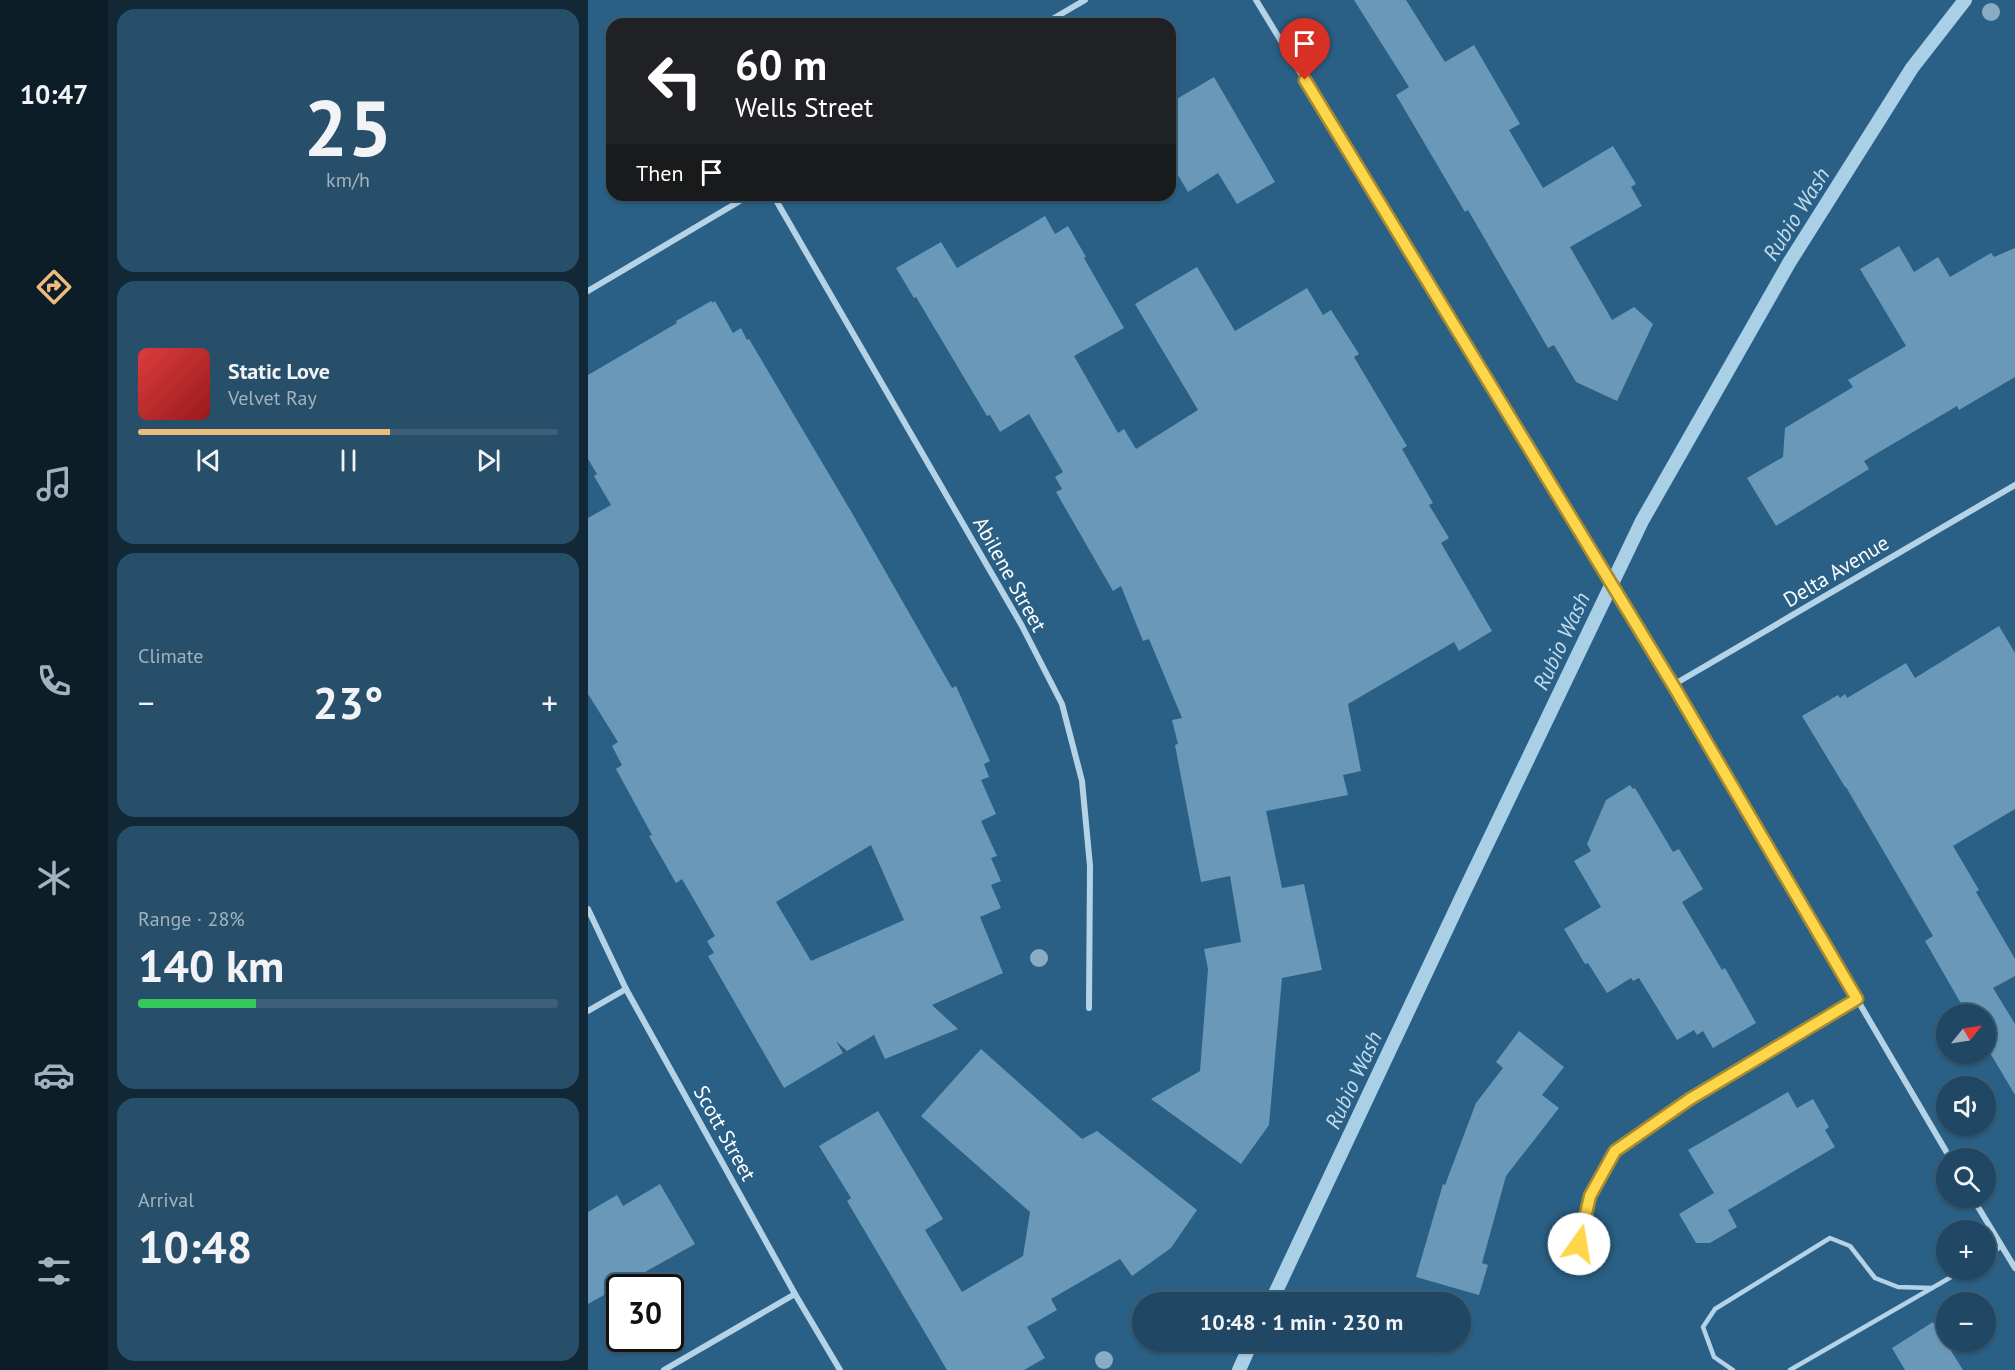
<!DOCTYPE html>
<meta charset="utf-8">
<style>
:root{--surface:#204864;--page:#284f6a;--text:#f1f3f6;--muted:#a2b2bf;--line:#3d6078;--accent:#edbb7c}
body{margin:0;font-family:"PT Sans",sans-serif;background:var(--page);color:var(--text);height:100vh;display:flex;flex-direction:column;font-size:22px;white-space:nowrap}
*{box-sizing:border-box;margin:0}
p{font-size:20px;color:var(--muted)}
.icon{flex:none;width:33px;height:33px;fill:none;stroke:currentColor;stroke-width:2;stroke-linecap:round;stroke-linejoin:round}
.map{position:relative;flex:1;overflow:hidden}
.drawer{display:flex;flex-direction:column;gap:9px;padding:9px;background:#122837;width:480px}
.drawer>*{flex:none}
.banner{position:absolute;left:18px;top:18px;width:570px;height:183px;border-radius:18px;box-shadow:0 2px 4px #0004,0 0 0 2px var(--line);background:#202124;color:#fff;overflow:hidden}
.needle{width:39px;rotate:60deg}
.buttons{position:absolute;left:1348px;top:1004px;display:grid;gap:12px}
.buttons a{display:grid;place-items:center;width:60px;height:60px;border-radius:50%;background:var(--surface);box-shadow:0 2px 4px #0004,0 0 0 2px var(--line);font-size:30px}
.speed{position:absolute;left:18px;top:1274px;display:flex;gap:12px;font-size:30px;font-weight:700;text-align:center}
.speed>*{display:grid;place-content:center;width:78px;height:78px;border-radius:50%;background:var(--surface);box-shadow:0 2px 4px #0004,0 0 0 2px var(--line);line-height:1}
.speed .limit{border:3px solid #111;border-radius:9px;background:#fff;color:#111}
.pin{position:absolute;display:grid;place-items:center;width:51px;height:51px;color:#fff;margin:-62px -26px;border-radius:50% 50% 50% 0;rotate:-45deg;box-shadow:0 0 6px #0007}
.pin .icon{rotate:45deg}
.me{position:absolute;width:66px;margin:-33px;rotate:13deg;stroke-linejoin:round;filter:drop-shadow(0 0 4px #0008)}
.turn{display:flex;align-items:center;gap:21px;height:126px;padding:0 30px;font-size:27px}
.turn .icon{width:78px;height:78px;stroke-width:2.5}
.turn b{display:block;font-size:42px;line-height:51px}
.then{display:flex;align-items:center;height:57px;padding:0 30px;background:#0003;gap:12px;font-size:22px}
.big{font-size:45px;font-weight:700;line-height:1.1}
.drawer .card{flex:1;display:flex;flex-direction:column;justify-content:center;gap:9px;min-width:0;padding:0 21px;border-radius:18px;background:var(--page)}
.drawer .dial{align-items:center;gap:0}
.dial b{font-size:78px;line-height:1}
.song{display:flex;align-items:center;gap:18px}
.cover{width:72px;height:72px;border-radius:9px;background:linear-gradient(135deg,hsl(0 70% 55%),hsl(0 70% 35%))}
.played{height:6px;border-radius:3px;background:linear-gradient(90deg,var(--accent) 60%,var(--line) 60%)}
.keys{display:flex;justify-content:space-around;direction:ltr}
.heat{display:flex;justify-content:space-between;align-items:center;font-size:33px;direction:ltr}
.charge{height:9px;border-radius:4px;background:linear-gradient(90deg,#34c759 28%,var(--line) 0)}
.trip{position:absolute;left:544px;top:1292px;width:339px;height:60px;border-radius:30px;background:var(--surface);box-shadow:0 2px 4px #0004,0 0 0 2px var(--line);font-weight:700;line-height:60px;text-align:center}
main{display:flex;flex:1;min-height:0}
.dock{display:flex;flex-direction:column;width:108px;justify-content:space-around;align-items:center;background:#0d1d28;color:var(--muted)}
.dock .icon{width:42px;height:42px}
.dock .on{color:var(--accent)}
.dock b{font-size:27px;color:var(--text)}
.map>svg:first-child{display:block}
.lines{fill:none;stroke-linecap:round;stroke-linejoin:round}
.stream{stroke:#a9d0e7;stroke-width:14}
.building{fill:#6a98b8;fill-rule:evenodd}
.lane{stroke:#b5d3e7;stroke-width:4.5}
.street{stroke:#b5d3e7;stroke-width:6}
.tree{fill:#8aacc3}
.route-casing{stroke:#a68a30;stroke-width:15}
.route{stroke:#ffd54a;stroke-width:10}
.labels{text-anchor:middle;dominant-baseline:central;stroke-width:4.5;stroke-linejoin:round;paint-order:stroke}
.street-label{font-size:21px;fill:#fff;stroke:#2a6085}
.water-label{font-size:22px;font-style:italic;fill:#c0dcee;stroke:#2a6085}
</style>
<main>
<nav class="dock">
<b>10:47</b>
<svg class="icon on" aria-label="directions" viewBox="0 0 24 24"><path d="M12 3l9 9-9 9-9-9zM9 14v-3h6M13 9l2 2-2 2"/></svg>
<svg class="icon" aria-label="music" viewBox="0 0 24 24"><path d="M9 18V5l10-2v13"/><circle cx="6" cy="18" r="3"/><circle cx="16" cy="16" r="3"/></svg>
<svg class="icon" aria-label="phone" viewBox="0 0 24 24"><path d="M5 4h4l2 5-3 2q2 4 5 5l2-3 5 2v4C11 20 4 13 5 4z"/></svg>
<svg class="icon" aria-label="climate" viewBox="0 0 24 24"><path d="M12 3v18M4 7l16 10M4 17L20 7"/></svg>
<svg class="icon" aria-label="car" viewBox="0 0 24 24"><path d="M5 17H2v-5l4-1 3-4h7l3 4 3 1v5h-3M9 17h6M6 11h13"/><circle cx="7" cy="17" r="2"/><circle cx="17" cy="17" r="2"/></svg>
<svg class="icon" aria-label="filters" viewBox="0 0 24 24"><path d="M4 7h16M4 17h16"/><circle cx="9" cy="7" r="2"/><circle cx="15" cy="17" r="2"/></svg>
</nav>
<section class="drawer">
<div class="card dial"><b>25</b><p>km/h</p></div>
<div class="card">
<div class="song"><i class="cover"></i><div><b>Static Love</b><p>Velvet Ray</p></div></div>
<div class="played"></div>
<div class="keys"><svg class="icon" aria-label="previous" viewBox="0 0 24 24"><path d="M18 5L8 12l10 7zM5 5v14"/></svg><svg class="icon" aria-label="pause" viewBox="0 0 24 24"><path d="M8 5v14M16 5v14"/></svg><svg class="icon" aria-label="next" viewBox="0 0 24 24"><path d="M6 5l10 7-10 7zM19 5v14"/></svg></div>
</div>
<div class="card"><p>Climate</p>
<div class="heat"><a>−</a><b class="big">23°</b><a>+</a></div>
</div>
<div class="card"><p>Range · 28%</p><b class="big">140 km</b><div class="charge"></div></div>
<div class="card"><p>Arrival</p><b class="big">10:48</b></div>
</section>
<div class="map">
<svg width="1427" height="1370" viewBox="0 0 1427 1370">
<rect width="100%" height="100%" fill="#2a6085"/>
<g class="lines">
<!-- stream -->
<g class="stream">
<path d="M683 1302 877 890 1054 521 1201 263 1324 68 1377 0"/>
<path d="M651 1370 664 1341"/>
</g>
</g>
<!-- building -->
<g class="building">
<path d="M766 0H818L857 62 886 45 932 124 921 130 955 188 1025 146 1048 184 1043 187 1054 206 982 247 1024 320 1046 307 1065 324 1029 401 988 382 966 345 960 348 880 210 877 212 808 95 821 87Z"/>
<path d="M626 77 687 182 649 204 630 173 600 192 582 162V103Z"/>
<path d="M457 216 467 234 480 226 498 257 496 258 536 328 486 356 530 433 536 429 548 449 610 410 547 304 609 267 647 331 719 288 735 315 743 310 771 354 766 357 819 446 814 449 845 503 841 505 861 538 853 543 904 631 871 651 866 642 760 704 773 771 755 775 760 795 678 811 694 888 716 884 734 970 694 978 681 1125 653 1164 563 1099 612 1071 620 969 616 949 653 942 642 876 613 882 587 745 590 744 584 720 594 718 561 639 555 641 533 586 525 591 468 492 474 489 467 477 475 472 441 414 412 432 402 415 399 416 328 297 326 298 308 268 353 242 369 268Z"/>
<path d="M1311 246 1326 272 1350 257 1362 277 1403 253 1406 257 1427 248V377L1371 410 1369 406 1276 461 1281 469 1188 526 1159 478 1195 457 1197 428 1265 387 1260 380 1318 346 1272 269Z"/>
<path d="M123 301 125 303 127 301 145 333 153 328 159 340 161 339 264 513 364 688 368 686 402 761 396 764 401 777 393 780 408 814 393 821 409 856 403 858 413 881 403 885 413 908 392 917 415 973 344 1005 370 1029 297 1059 286 1035 259 1051 248 1041 255 1053 196 1088 120 956 126 953 119 941 127 936 94 879 88 883 61 836 64 835 28 769 34 765 24 746 30 742 0 694V518L23 505 6 476 9 474 0 459V375L89 323 88 321ZM283 845 316 920 223 961 188 902Z"/>
<path d="M1411 626 1427 653V809L1365 846 1391 890 1388 892 1427 959V976L1405 988 1427 1024V1095L1398 1046V1014H1379L1337 941 1345 936 1258 787H1257L1214 716 1250 695 1252 698 1257 694 1259 698 1318 663 1327 678Z"/>
<path d="M1042 785 1045 789 1047 788 1085 852 1091 849 1115 889 1094 902 1134 970 1137 968 1168 1023 1125 1048 1115 1031 1109 1035 1106 1030 1089 1040 1051 978 1045 981 1043 978 1019 993 1000 963 997 964 976 929 1013 907 986 861 1003 851 999 844 1018 800Z"/>
<path d="M931 1031 976 1067 954 1095 971 1108 918 1176 894 1263 900 1265 891 1295 828 1277 855 1184 857 1185 888 1103 915 1068 908 1062Z"/>
<path d="M393 1049 494 1139 509 1131 609 1210 583 1248 544 1276 532 1259 463 1299 469 1310 439 1327 457 1358 436 1370H359L259 1201 263 1198 231 1146 290 1111 355 1219 337 1230 374 1292 435 1256 442 1212 333 1116Z"/>
<path d="M1200 1092 1209 1108 1225 1099 1241 1127 1237 1130 1247 1147 1140 1210 1149 1227 1122 1243H1108L1091 1214 1126 1193 1100 1150Z"/>
<path d="M72 1184 107 1244 0 1304V1212L29 1195 35 1206Z"/>
<path d="M1345 1322 1375 1370H1317L1304 1348Z"/>
</g>
<g class="lines">
<!-- lane -->
<g class="lane">
<path d="M1398 1256 1414 1246"/>
<path d="M1145 1370 1126 1357 1115 1327 1127 1309 1242 1238 1262 1246 1287 1278 1310 1287 1344 1288"/>
<path d="M1202 1370 1377 1269"/>
</g>
<!-- street -->
<g class="street">
<path d="M668 0 1085 685 1362 1158"/>
<path d="M456 24 497 0"/>
<path d="M185 195 434 626 474 704 494 781 502 866 501 1008"/>
<path d="M0 291 162 195"/>
<path d="M1085 685 1427 485"/>
<path d="M0 909 38 989 207 1294 252 1370"/>
<path d="M0 1011 38 989"/>
<path d="M1384 1197 1427 1268"/>
<path d="M991 1244 1002 1196 1027 1151 1102 1099 1269 999"/>
<path d="M76 1370 207 1294"/>
</g>
</g>
<!-- trees -->
<g class="tree">
<circle cx="1403" cy="12" r="9"/>
<circle cx="451" cy="958" r="9"/>
<circle cx="516" cy="1360" r="9"/>
</g>
<g class="lines">
<defs>
<path id="route" d="M717 80 1085 685 1269 999 1102 1099 1027 1151 1002 1196 991 1244"/>
</defs>
<!-- route casing -->
<use href="#route" class="route-casing"/>
<!-- route -->
<use href="#route" class="route"/>
</g>
<g class="labels">
<!-- street labels -->
<g class="street-label">
<text transform="translate(1248 571) rotate(-31)">Delta Avenue</text>
<text transform="translate(422 574) rotate(61)">Abilene Street</text>
<text transform="translate(137 1133) rotate(61)">Scott Street</text>
</g>
<!-- water labels -->
<g class="water-label">
<text transform="translate(1208 214) rotate(-58)">Rubio Wash</text>
<text transform="translate(973 641) rotate(-65)">Rubio Wash</text>
<text transform="translate(765 1080) rotate(-65)">Rubio Wash</text>
</g>
</g>
</svg>
<div class="buttons">
<a><svg class="needle" viewBox="-14 -14 28 28"><path d="M0-13l5 13h-10z" fill="#e53935"/><path d="M0 13l5-13h-10z" fill="#a2b2bf"/></svg></a>
<a><svg class="icon" aria-label="sound" viewBox="0 0 24 24"><path d="M4 9h4l5-4v14l-5-4H4zM17 9q2 3 0 6"/></svg></a>
<a><svg class="icon" aria-label="search" viewBox="0 0 24 24"><circle cx="10" cy="10" r="6"/><path d="M15 15l6 6"/></svg></a>
<a>+</a>
<a>−</a>
</div>
<div class="speed"><div class="limit">30</div></div>
<div class="pin" style="left:717px;top:80px;background:#d93025"><svg class="icon" aria-label="arrive" viewBox="0 0 24 24"><path d="M6 21V4h12l-3 4 3 4H6"/></svg></div>
<svg class="me" style="left:991px;top:1244px" viewBox="-20 -20 40 40"><circle r="19" fill="#fff"/><path d="M0-13L10 11 0 6-10 11z" fill="#ffd54a"/></svg>
<div class="trip">10:48 · 1 min · 230 m</div>
<div class="banner">
<div class="turn"><svg class="icon" aria-label="left" viewBox="0 0 24 24"><path d="M17 20v-9H6M10 6l-5 5 5 5"/></svg><div><b>60 m</b>Wells Street</div></div>
<div class="then">Then<svg class="icon" aria-label="arrive" viewBox="0 0 24 24"><path d="M6 21V4h12l-3 4 3 4H6"/></svg></div>
</div>
</div>
</main>
